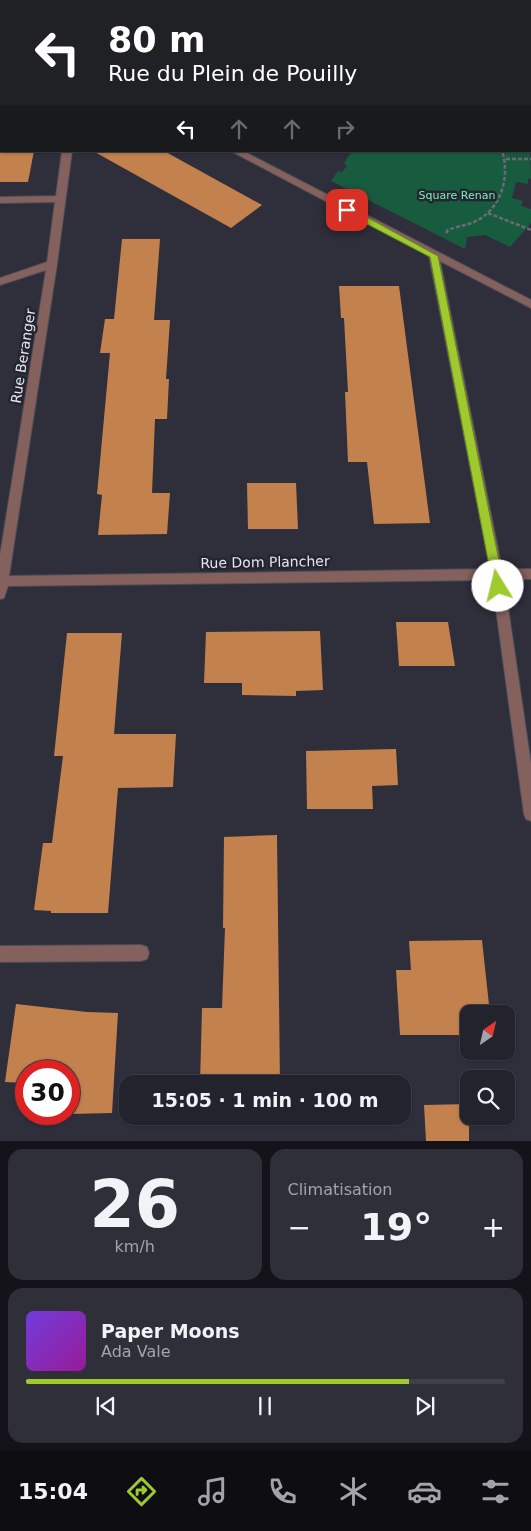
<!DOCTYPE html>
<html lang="fr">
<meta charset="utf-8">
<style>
:root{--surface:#23232d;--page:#2f2f39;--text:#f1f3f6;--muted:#a3a4aa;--line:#404049;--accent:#9eca2e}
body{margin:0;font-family:"DejaVu Sans",sans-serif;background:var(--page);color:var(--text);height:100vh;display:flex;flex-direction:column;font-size:19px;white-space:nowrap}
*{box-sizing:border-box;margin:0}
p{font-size:16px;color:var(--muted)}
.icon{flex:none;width:28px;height:28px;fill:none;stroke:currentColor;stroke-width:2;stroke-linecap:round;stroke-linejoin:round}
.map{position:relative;height:1141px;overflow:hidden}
.sheet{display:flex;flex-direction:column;gap:8px;padding:8px;background:#131319;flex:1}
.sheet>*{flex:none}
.top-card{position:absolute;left:0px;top:0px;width:531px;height:152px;box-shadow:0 1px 4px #0004,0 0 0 1px var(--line);background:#202124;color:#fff;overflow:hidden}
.needle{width:32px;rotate:34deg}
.tools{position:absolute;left:460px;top:1005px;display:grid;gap:10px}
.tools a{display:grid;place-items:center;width:55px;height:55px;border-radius:10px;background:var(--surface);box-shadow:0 1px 4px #0004,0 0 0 1px var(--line);font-size:25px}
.speed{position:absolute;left:15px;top:1060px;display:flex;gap:10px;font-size:25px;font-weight:700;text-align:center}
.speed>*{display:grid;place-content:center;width:65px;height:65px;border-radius:50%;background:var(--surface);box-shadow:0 1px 4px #0004,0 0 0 1px var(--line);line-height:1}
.speed .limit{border:8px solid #d22;background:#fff;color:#111}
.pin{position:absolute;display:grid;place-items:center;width:42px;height:42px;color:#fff;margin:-21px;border-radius:10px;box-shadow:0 2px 8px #0006}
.me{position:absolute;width:55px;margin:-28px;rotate:351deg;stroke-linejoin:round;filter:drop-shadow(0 0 4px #0008)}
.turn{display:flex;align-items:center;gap:18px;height:105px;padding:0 25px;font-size:22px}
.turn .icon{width:65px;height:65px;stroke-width:2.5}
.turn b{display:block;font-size:35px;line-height:42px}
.lanes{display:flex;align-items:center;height:48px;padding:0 25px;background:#0003;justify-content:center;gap:25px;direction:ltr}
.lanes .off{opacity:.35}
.big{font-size:38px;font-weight:600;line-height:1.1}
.sheet .widget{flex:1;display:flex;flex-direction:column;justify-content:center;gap:8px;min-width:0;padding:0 18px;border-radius:15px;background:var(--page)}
.sheet .dial{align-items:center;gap:0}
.dial b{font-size:65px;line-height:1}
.song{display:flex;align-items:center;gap:15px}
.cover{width:60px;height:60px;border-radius:8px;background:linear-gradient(135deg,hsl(260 70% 55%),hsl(300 70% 35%))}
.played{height:5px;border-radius:2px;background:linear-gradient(90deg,var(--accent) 80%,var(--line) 80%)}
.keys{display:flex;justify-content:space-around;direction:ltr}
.heat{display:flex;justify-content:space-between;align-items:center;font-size:28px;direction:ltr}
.sheet .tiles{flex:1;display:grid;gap:8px;grid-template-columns:1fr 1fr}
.widget:last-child{grid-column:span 2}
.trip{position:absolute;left:119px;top:1075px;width:292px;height:50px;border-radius:15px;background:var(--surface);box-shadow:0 1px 4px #0004,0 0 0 1px var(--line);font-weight:600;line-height:50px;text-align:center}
.dock{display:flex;height:80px;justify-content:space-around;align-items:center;background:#0e0e12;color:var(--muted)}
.dock .icon{width:35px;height:35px}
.dock .on{color:var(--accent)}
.dock b{font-size:22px;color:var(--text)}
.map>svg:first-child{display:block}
.green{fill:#185c40}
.building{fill:#c3814e}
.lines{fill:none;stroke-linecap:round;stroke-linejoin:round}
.minor-casing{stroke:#4c4c58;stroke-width:2}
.path{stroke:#6a6b76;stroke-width:2.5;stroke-dasharray:4 2;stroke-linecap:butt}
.minor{fill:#85615d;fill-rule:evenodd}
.route{fill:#9eca2e;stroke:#67831e}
.labels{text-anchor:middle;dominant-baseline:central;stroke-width:5;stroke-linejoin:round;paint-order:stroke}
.far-park-label{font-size:11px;fill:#78f2ba;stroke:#252532}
.street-label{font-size:14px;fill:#e4e5ee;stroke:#252532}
</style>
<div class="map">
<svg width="531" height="1141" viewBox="0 0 531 1141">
<rect width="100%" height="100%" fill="#2f2f3c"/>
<!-- green -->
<path class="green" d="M530 142 531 179 528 178V184L516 182 512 198 523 201 521 206 531 209V223L510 247 485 235 467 237 465 249 331 181 338 171 342 172 347 166 344 163 352 151H530Z"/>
<!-- building -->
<g class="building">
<path d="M0 151H34L28 182H0Z"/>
<path d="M93 151H164L262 205 231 228Z"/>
<path d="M122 239H160L154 320H170L166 379H169L167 419H155L152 493H170L167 534 98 535 102 495 97 494 110 353H100L105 319H114Z"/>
<path d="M339 286H399L430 523 374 524 367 462H348L345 392H348L344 318H341Z"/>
<path d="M247 483H296L298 529H248Z"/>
<path d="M396 622H448L455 666H399Z"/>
<path d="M320 631 323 690 296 691V696L242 695V683H204L206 632Z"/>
<path d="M67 633H122L114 734H176L173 787 118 788 108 913H51V911L34 910 43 843H52L63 756H54Z"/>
<path d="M396 749 398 785 372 786 373 809H307L306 751Z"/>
<path d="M277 835 280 1084H200L202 1008H222L225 928H223L224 837Z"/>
<path d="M482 940 490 1014H469V1035H400L396 970H411L409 941Z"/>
<path d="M16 1004 87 1012 118 1013 112 1113 69 1114V1071H26V1114H56H23L26 1083 5 1082Z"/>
<path d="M469 1104V1141H426L424 1105Z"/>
</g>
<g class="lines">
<defs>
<g id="minor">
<path d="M448 0H456L457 1H449Z"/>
<rect x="0" y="28" width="1" height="5"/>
<rect x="530" y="35" width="1" height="5"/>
<path d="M62 151H72L57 264 9 576 490 569 429 256 231 151H243L531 300V308L440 261 502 569H531V579L504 580 531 764V821L526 819 524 814 492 580 8 586 4 598 0 599V555L46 270 0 285V278L47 262 55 202 0 203V197L56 196Z"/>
<path d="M141 945 147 947 149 953 147 959 141 961 0 962V946Z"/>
</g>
</defs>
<!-- minor casing -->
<use href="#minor" class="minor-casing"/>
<!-- path -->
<g class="path">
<path d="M211 1 213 0"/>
<path d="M231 1 233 0"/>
<path d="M506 159H531"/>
<path d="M488 213 531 230"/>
<path d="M446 233 448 230C458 226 469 225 478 220 502 207 510 175 502 151"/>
</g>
<!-- minor -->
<use href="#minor" class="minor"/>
</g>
<!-- route -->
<path class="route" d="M344 208H350L438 256 504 586 502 589 498 591 493 586 430 257 344 212Z"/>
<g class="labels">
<!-- far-park labels -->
<g class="far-park-label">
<text x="457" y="195">Square Renan</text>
</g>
<!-- street labels -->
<g class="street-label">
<text transform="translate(23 356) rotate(-81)">Rue Beranger</text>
<text transform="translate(265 562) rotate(-1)">Rue Dom Plancher</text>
</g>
</g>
</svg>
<div class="tools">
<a><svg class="needle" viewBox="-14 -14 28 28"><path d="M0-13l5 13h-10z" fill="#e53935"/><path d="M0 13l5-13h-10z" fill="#a3a4aa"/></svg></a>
<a><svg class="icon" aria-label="search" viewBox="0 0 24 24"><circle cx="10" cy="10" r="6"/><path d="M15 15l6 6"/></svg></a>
</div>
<div class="speed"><div class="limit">30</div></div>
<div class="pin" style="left:347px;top:210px;background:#d93025"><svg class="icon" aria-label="arrive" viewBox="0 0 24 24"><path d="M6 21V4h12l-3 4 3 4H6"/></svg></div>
<svg class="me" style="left:498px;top:586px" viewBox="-20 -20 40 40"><circle r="19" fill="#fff"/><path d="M0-13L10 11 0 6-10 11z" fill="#9eca2e"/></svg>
<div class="trip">15:05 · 1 min · 100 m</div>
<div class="top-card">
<div class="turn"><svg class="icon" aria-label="left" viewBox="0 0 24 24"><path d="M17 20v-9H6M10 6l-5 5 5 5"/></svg><div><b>80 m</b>Rue du Plein de Pouilly</div></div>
<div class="lanes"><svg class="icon" aria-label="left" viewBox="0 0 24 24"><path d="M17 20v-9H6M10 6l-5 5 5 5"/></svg><svg class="icon off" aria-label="ahead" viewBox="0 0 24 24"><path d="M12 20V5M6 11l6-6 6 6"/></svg><svg class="icon off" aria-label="ahead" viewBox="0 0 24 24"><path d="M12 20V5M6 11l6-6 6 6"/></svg><svg class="icon off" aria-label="right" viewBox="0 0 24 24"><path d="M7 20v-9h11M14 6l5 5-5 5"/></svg></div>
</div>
</div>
<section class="sheet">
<div class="tiles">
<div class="widget dial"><b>26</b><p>km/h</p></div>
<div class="widget"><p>Climatisation</p>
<div class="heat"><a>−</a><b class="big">19°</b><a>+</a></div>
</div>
<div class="widget">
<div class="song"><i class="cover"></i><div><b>Paper Moons</b><p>Ada Vale</p></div></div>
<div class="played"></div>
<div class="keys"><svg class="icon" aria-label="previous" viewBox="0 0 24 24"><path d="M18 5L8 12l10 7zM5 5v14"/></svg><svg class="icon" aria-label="pause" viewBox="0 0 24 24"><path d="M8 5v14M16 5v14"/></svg><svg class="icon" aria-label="next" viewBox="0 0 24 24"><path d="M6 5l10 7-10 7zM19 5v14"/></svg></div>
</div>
</div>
</section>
<nav class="dock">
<b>15:04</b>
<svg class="icon on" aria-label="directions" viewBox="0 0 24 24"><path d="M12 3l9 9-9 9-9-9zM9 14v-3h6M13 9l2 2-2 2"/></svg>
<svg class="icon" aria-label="music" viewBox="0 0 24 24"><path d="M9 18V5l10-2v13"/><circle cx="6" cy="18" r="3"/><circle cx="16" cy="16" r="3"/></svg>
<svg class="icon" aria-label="phone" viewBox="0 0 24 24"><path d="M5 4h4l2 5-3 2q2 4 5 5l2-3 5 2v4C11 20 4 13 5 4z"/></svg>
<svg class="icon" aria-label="climate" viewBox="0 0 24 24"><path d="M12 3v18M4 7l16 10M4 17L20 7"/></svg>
<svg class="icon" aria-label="car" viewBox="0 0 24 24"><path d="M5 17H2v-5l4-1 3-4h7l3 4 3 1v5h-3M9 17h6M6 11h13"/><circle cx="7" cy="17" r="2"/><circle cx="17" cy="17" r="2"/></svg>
<svg class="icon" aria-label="filters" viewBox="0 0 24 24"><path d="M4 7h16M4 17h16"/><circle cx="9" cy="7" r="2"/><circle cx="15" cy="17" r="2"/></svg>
</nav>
